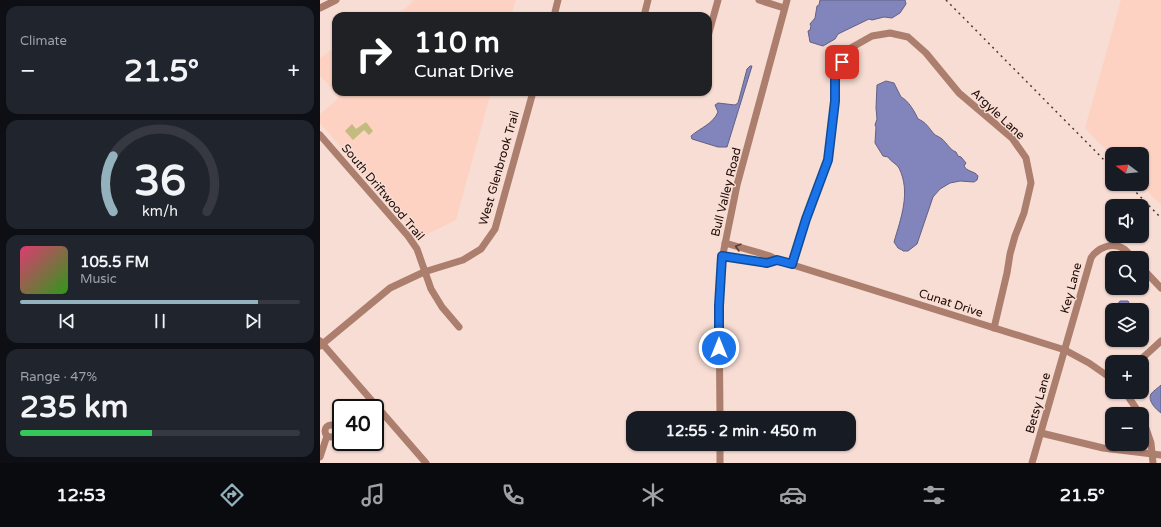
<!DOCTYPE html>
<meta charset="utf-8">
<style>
:root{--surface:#171b24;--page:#20242c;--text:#f1f3f6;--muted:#9ea1a6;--line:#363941;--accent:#93b2bd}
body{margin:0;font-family:"Varela Round",sans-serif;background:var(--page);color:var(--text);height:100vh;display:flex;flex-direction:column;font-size:15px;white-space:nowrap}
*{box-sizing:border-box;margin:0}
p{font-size:13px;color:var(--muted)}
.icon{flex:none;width:22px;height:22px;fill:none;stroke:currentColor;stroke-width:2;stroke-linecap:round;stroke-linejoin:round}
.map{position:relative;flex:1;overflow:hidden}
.drawer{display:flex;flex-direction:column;gap:6px;padding:6px;background:#0d0f14;width:320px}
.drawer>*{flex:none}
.top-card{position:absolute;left:12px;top:12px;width:380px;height:84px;border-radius:12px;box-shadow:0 1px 3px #0004;background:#202124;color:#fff;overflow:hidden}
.needle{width:26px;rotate:286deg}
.tools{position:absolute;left:785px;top:147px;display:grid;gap:8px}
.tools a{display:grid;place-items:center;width:44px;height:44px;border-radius:8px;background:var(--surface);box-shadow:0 1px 3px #0004;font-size:20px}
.speed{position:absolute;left:12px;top:399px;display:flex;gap:8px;font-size:20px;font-weight:700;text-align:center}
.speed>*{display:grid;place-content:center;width:52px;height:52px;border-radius:50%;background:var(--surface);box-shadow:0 1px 3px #0004;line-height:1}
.speed .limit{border:2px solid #111;border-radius:6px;background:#fff;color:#111}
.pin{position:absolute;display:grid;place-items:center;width:34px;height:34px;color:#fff;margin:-17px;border-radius:8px;box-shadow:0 2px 6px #0006}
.me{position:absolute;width:44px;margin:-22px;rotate:0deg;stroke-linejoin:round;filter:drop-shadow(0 0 3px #0008)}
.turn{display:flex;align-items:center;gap:14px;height:84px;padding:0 16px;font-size:18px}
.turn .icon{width:52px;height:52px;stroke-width:2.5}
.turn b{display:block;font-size:28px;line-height:34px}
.big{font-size:30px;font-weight:700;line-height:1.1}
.drawer .widget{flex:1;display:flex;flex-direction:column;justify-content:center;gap:6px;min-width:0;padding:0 14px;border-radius:12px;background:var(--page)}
.drawer .dial{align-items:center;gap:0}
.dial svg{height:104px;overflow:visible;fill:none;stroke:var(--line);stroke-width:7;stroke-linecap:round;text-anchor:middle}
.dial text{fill:var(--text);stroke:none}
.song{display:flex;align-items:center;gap:12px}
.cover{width:48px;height:48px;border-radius:6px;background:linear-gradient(135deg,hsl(340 70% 55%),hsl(110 70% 35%))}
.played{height:4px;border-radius:2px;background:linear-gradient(90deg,var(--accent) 85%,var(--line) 85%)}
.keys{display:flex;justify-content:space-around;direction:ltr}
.heat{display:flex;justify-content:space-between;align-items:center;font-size:22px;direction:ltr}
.charge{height:6px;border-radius:3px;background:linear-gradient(90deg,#34c759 47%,var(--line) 0)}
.trip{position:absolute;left:306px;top:411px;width:230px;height:40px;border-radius:12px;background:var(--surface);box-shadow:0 1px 3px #0004;font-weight:700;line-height:40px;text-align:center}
.tab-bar{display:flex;height:64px;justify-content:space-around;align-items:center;background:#090b0e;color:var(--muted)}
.tab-bar .icon{width:28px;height:28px}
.tab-bar .selected{color:var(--accent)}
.tab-bar b{font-size:18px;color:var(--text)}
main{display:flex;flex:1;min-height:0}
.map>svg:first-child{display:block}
.built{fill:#fdd2c2}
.green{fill:#c4bb81}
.water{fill:#8285bb;stroke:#636084}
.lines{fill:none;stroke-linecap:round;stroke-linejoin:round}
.minor{stroke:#ac7e6d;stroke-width:7}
.rail{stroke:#4f3934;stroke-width:1.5;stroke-dasharray:2 4;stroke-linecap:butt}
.oneway{stroke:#5d3d33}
.route-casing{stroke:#114b97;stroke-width:10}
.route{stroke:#1a73e8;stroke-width:7}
.labels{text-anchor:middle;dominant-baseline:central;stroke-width:3;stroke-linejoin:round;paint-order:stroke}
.street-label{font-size:12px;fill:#1c0803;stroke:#f7ddd4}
</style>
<main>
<section class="drawer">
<div class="widget"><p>Climate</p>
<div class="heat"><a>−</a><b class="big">21.5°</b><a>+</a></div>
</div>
<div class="widget dial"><svg viewBox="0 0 100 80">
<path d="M14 69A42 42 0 1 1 86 69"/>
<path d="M14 69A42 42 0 0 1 14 26" stroke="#93b2bd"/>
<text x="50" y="56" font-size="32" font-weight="700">36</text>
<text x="50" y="72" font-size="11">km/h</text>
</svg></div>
<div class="widget">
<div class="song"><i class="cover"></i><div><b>105.5 FM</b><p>Music</p></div></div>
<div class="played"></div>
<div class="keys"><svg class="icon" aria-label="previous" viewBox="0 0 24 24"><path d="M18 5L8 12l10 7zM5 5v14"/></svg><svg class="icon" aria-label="pause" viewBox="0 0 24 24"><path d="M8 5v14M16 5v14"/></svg><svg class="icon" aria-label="next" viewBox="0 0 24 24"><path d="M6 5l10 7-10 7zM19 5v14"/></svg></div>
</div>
<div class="widget"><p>Range · 47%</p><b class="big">235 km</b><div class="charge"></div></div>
</section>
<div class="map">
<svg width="841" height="463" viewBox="0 0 841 463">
<rect width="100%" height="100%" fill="#f7ddd4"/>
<!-- built -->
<g class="built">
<path d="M94 0H196L191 16H71L86 8Z"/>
<path d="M801 0H841V205L820 184H822V154H792V156L765 128Z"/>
<path d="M16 47V92H171L136 220 99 238 0 123V114L19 98 0 75V58Z"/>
</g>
<!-- green -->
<path class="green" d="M46 122 53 131 49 135 44 130 33 140 25 131 32 124 36 129Z"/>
<!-- water -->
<g class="water">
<path d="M500 0H585L586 4 580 13 572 18 564 17 552 20 549 19 518 34 515 39 503 46 490 42 488 31 490 30 491 26 490 24 495 18 497 6 499 5Z"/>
<path d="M430 66H432L407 147H398L372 139 371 136C380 128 393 124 398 112L395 105 398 103 415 105 418 103 427 69Z"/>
<path d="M566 81 574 83 581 97C588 100 595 112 598 119 606 122 609 128 614 134 616 136 620 137 622 139 627 143 630 150 636 152L638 156 641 157 646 163 644 166C647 172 655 171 658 176L657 180 654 182 640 181 630 183 620 189 613 197 597 244 588 251H583L582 250 578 248 574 242C581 218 591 192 579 168 577 164 571 162 568 157L563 156 555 143 556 127 555 125 557 119 556 108 557 85Z"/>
<path d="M800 301H808L813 310H793Z"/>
<path d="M841 385V413C837 410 827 401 831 394 833 391 838 388 841 385Z"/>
</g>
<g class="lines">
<!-- minor -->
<g class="minor">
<path d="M439 0 464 8"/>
<path d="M0 8 16 0"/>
<path d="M234 16 238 0"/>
<path d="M324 16 328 0"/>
<path d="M388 36 398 0"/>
<path d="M0 135 88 236 97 249 111 289 122 307 139 327"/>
<path d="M405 243 450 256 457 260 745 350 769 363 792 379"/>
<path d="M403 256 447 263 457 260"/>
<path d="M472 264 486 219 508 160 515 101V77L521 62 529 49 552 36 570 33 588 37 606 53 639 93 692 138 706 158 711 183 704 213 695 236 690 254 687 273 674 328"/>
<path d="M822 268 841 288"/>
<path d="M0 341 106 463"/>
<path d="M0 346 70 288 104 272 143 260 161 249 175 229 213 92"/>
<path d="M818 362 841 341"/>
<path d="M805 392 820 414"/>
<path d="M822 417 831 443 833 463"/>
<path d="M400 418 399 306 402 259 417 185 467 0"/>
<circle cx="11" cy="431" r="6"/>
<path d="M721 433 783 448 841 455"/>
<path d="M400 444V463"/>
<path d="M0 457 7 436"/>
<path d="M712 463 771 258C777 248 793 241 804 249 807 251 810 255 813 258"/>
</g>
<!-- rail -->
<g class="rail">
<path d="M626 0 792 168"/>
<path d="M808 184 841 218"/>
</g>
</g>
<!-- one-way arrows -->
<defs><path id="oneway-chevron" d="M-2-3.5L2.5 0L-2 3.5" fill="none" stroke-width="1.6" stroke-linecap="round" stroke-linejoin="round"/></defs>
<use class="oneway" href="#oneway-chevron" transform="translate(418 247) rotate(-164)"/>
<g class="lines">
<defs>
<path id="route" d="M399 348V306L402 256 447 263 457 260 472 264 486 219 508 160 515 101V77L522 62"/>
</defs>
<!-- route casing -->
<use href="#route" class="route-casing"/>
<!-- route -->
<use href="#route" class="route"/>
</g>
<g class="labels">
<!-- street labels -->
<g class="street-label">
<text transform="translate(678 114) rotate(43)">Argyle Lane</text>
<text transform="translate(179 168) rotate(-74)">West Glenbrook Trail</text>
<text transform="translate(63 192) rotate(50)">South Driftwood Trail</text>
<text transform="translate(406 192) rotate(-76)">Bull Valley Road</text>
<text transform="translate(751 288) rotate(-75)">Key Lane</text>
<text transform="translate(631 303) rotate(18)">Cunat Drive</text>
<text transform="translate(718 403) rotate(-74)">Betsy Lane</text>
</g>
</g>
</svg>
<div class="tools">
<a><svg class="needle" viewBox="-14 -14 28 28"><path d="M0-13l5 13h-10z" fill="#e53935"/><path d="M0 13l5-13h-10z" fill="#9ea1a6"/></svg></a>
<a><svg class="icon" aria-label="sound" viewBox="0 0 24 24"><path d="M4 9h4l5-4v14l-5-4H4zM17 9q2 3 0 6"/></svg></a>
<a><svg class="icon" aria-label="search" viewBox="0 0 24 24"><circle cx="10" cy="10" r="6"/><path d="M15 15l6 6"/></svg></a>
<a><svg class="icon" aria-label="layers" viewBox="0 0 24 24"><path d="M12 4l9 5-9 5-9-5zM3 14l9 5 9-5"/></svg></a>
<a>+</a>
<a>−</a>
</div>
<div class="speed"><div class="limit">40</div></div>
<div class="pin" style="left:522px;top:62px;background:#d93025"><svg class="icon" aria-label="arrive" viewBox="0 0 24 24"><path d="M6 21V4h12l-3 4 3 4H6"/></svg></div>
<svg class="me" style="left:399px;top:348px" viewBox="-20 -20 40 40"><circle r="17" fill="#1a73e8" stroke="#fff" stroke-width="3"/><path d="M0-11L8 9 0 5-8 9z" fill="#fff"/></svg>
<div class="trip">12:55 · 2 min · 450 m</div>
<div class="top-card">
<div class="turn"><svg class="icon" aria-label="right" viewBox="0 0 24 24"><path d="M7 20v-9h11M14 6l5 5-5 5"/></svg><div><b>110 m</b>Cunat Drive</div></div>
</div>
</div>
</main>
<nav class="tab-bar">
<b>12:53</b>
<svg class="icon selected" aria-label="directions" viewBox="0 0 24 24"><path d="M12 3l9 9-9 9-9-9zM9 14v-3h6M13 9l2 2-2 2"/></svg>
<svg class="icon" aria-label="music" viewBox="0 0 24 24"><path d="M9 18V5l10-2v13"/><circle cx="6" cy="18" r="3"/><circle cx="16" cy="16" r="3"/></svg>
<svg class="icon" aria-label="phone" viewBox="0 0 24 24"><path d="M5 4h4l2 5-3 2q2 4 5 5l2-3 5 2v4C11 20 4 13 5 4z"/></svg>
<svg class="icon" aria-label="climate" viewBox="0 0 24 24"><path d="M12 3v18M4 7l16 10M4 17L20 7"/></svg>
<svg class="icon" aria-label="car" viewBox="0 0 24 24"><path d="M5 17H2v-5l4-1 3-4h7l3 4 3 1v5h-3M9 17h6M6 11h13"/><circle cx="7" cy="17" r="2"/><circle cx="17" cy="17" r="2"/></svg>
<svg class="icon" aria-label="filters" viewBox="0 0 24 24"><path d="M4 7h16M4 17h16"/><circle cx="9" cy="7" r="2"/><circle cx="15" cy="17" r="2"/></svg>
<b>21.5°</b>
</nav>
